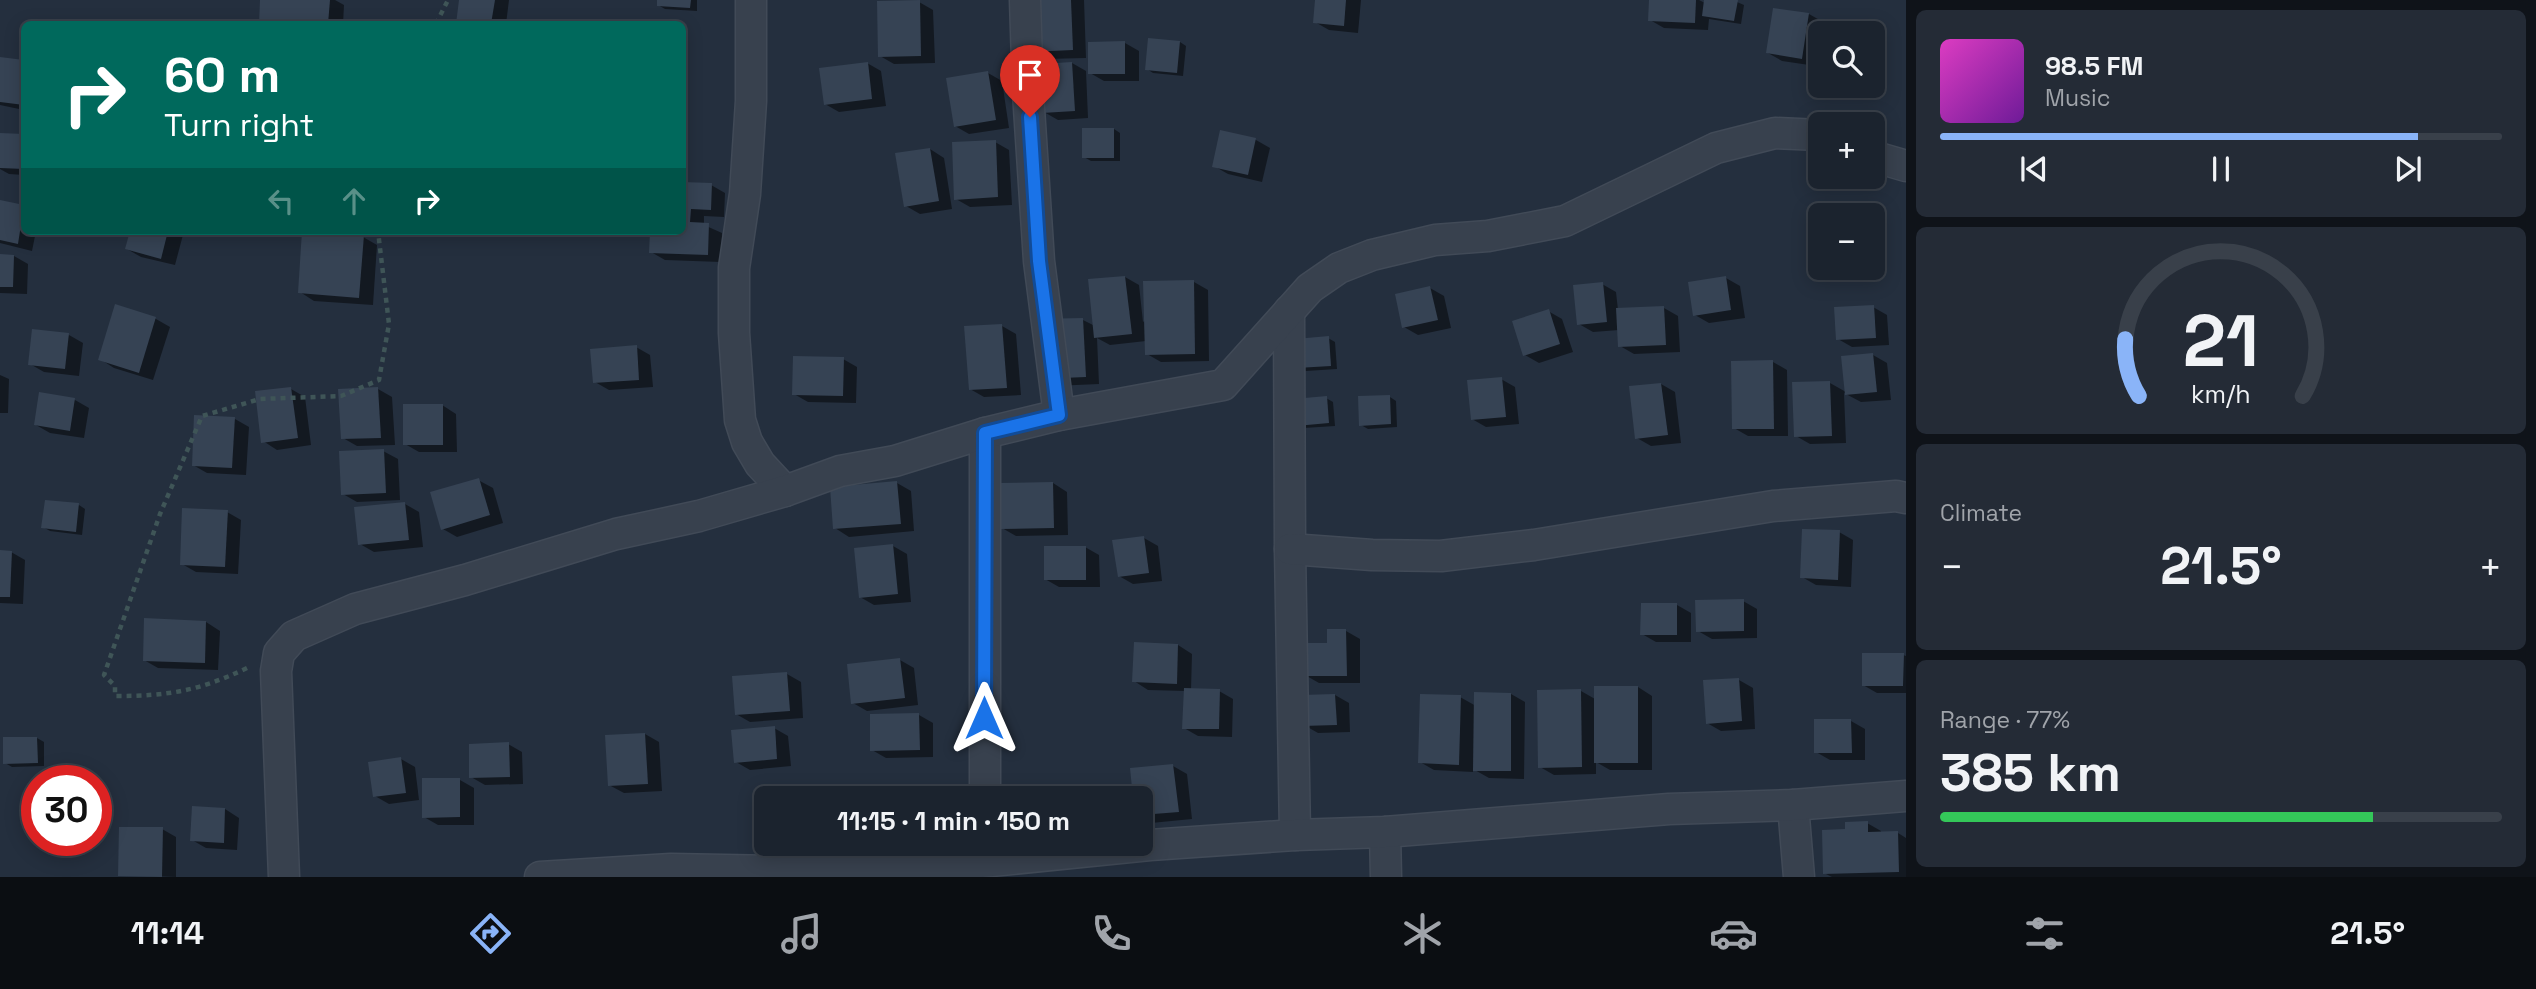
<!DOCTYPE html>
<meta charset="utf-8">
<style>
:root{--surface:#1b232e;--page:#242b36;--text:#f1f3f6;--muted:#a0a4aa;--line:#39404a;--accent:#8ab4f8}
body{margin:0;font-family:"Space Grotesk",sans-serif;background:var(--page);color:var(--text);height:100vh;display:flex;flex-direction:column;font-size:26px;white-space:nowrap}
*{box-sizing:border-box;margin:0}
p{font-size:23px;color:var(--muted)}
.icon{flex:none;width:38px;height:38px;fill:none;stroke:currentColor;stroke-width:2;stroke-linecap:round;stroke-linejoin:round}
.map{position:relative;flex:1;overflow:hidden}
.side{display:flex;flex-direction:column;gap:10px;padding:10px;background:#0f1319;width:630px}
.side>*{flex:none}
.top-card{position:absolute;left:21px;top:21px;width:665px;height:214px;border-radius:10px;box-shadow:0 4px 18px #0003,0 0 0 2px var(--line);background:#00695c;color:#fff;overflow:hidden}
.buttons{position:absolute;left:1808px;top:21px;display:grid;gap:14px}
.buttons a{display:grid;place-items:center;width:77px;height:77px;border-radius:10px;background:var(--surface);box-shadow:0 4px 18px #0003,0 0 0 2px var(--line);font-size:35px}
.speed{position:absolute;left:21px;top:765px;display:flex;gap:14px;font-size:35px;font-weight:700;text-align:center}
.speed>*{display:grid;place-content:center;width:91px;height:91px;border-radius:50%;background:var(--surface);box-shadow:0 4px 18px #0003,0 0 0 2px var(--line);line-height:1}
.speed .limit{border:10px solid #d22;background:#fff;color:#111}
.pin{position:absolute;display:grid;place-items:center;width:60px;height:60px;color:#fff;margin:-72px -30px;border-radius:50% 50% 50% 0;rotate:-45deg;box-shadow:0 0 7px #0007}
.pin .icon{rotate:45deg}
.me{position:absolute;width:77px;margin:-38px;rotate:0deg;stroke-linejoin:round;filter:drop-shadow(0 0 5px #0008)}
.turn{display:flex;align-items:center;gap:24px;height:147px;padding:0 28px;font-size:32px}
.turn .icon{width:91px;height:91px;stroke-width:2.5}
.turn b{display:block;font-size:49px;line-height:60px}
.lanes{display:flex;align-items:center;height:66px;padding:0 28px;background:#0003;justify-content:center;gap:35px;direction:ltr}
.lanes .off{opacity:.35}
.big{font-size:52px;font-weight:800;line-height:1.1}
.side .card{flex:1;display:flex;flex-direction:column;justify-content:center;gap:10px;min-width:0;padding:0 24px;border-radius:10px;background:var(--page)}
.side .dial{align-items:center;gap:0}
.dial svg{height:182px;overflow:visible;fill:none;stroke:var(--line);stroke-width:7;stroke-linecap:round;text-anchor:middle}
.dial text{fill:var(--text);stroke:none}
.song{display:flex;align-items:center;gap:21px}
.cover{width:84px;height:84px;border-radius:10px;background:linear-gradient(135deg,hsl(310 70% 55%),hsl(280 70% 35%))}
.played{height:7px;border-radius:4px;background:linear-gradient(90deg,var(--accent) 85%,var(--line) 85%)}
.keys{display:flex;justify-content:space-around;direction:ltr}
.heat{display:flex;justify-content:space-between;align-items:center;font-size:38px;direction:ltr}
.charge{height:10px;border-radius:5px;background:linear-gradient(90deg,#34c759 77%,var(--line) 0)}
.trip{position:absolute;left:754px;top:786px;width:399px;height:70px;border-radius:10px;background:var(--surface);box-shadow:0 4px 18px #0003,0 0 0 2px var(--line);font-weight:800;line-height:70px;text-align:center}
.tab-bar{display:flex;height:112px;justify-content:space-around;align-items:center;background:#0b0e12;color:var(--muted)}
.tab-bar .icon{width:49px;height:49px}
.tab-bar .current{color:var(--accent)}
.tab-bar b{font-size:32px;color:var(--text)}
main{display:flex;flex:1;min-height:0}
.map>svg:first-child{display:block}
.shadow{fill:#0007}
.building{fill:#364354}
.lines{fill:none;stroke-linecap:round;stroke-linejoin:round}
.minor-casing{stroke:#414a57;stroke-width:33}
.path{stroke:#3f5557;stroke-width:4.5;stroke-dasharray:5 5;stroke-linecap:butt}
.minor{stroke:#38414e;stroke-width:30}
.route-casing{stroke:#114b97;stroke-width:18}
.route{stroke:#1a73e8;stroke-width:12}
</style>
<main>
<div class="map">
<svg width="1906" height="877" viewBox="0 0 1906 877">
<rect width="100%" height="100%" fill="#242f3e"/>
<!-- shadow -->
<g class="shadow">
<path d="M262 0H335L344 5 343 24H260Z"/>
<path d="M461 0H509L506 24H457Z"/>
<path d="M659 0H697V11L665 9 658 5Z"/>
<path d="M1029 0H1084L1086 58 1045 59 1031 51Z"/>
<path d="M1317 0H1361L1358 33 1329 30 1315 22Z"/>
<path d="M1651 0H1699L1705 3 1706 0 1737 2 1744 5 1741 24 1709 19 1708 30 1664 28 1650 20Z"/>
<path d="M919 2 933 10 935 63 894 64 880 56Z"/>
<path d="M1809 14 1823 22 1816 66 1782 61 1768 53Z"/>
<path d="M1180 42 1186 46 1183 76 1153 73 1147 69Z"/>
<path d="M1090 43H1125L1139 51V81H1104L1090 73Z"/>
<path d="M0 59 24 62V110L0 105Z"/>
<path d="M867 63 881 71 886 106 839 112 825 104Z"/>
<path d="M1072 63 1086 71 1088 118 1058 120 1044 112Z"/>
<path d="M988 73 1002 81 1009 128 969 134 955 126Z"/>
<path d="M1114 129 1120 133V161H1091L1084 157Z"/>
<path d="M1222 133 1256 140 1270 148 1262 182 1228 174 1214 166Z"/>
<path d="M0 134 24 136V175L9 174 0 169Z"/>
<path d="M995 142 1009 150 1012 205 970 207 956 199Z"/>
<path d="M930 149 944 158 952 209 920 214 906 206Z"/>
<path d="M682 184 711 185 725 193 724 217 704 216V225L722 233 721 262 665 260 651 252 652 231H682Z"/>
<path d="M0 202 24 207V231H36L32 251 0 243Z"/>
<path d="M131 231H184L175 265 141 257 127 249Z"/>
<path d="M363 237 377 245 373 305 314 301 300 292Z"/>
<path d="M0 256H14L28 264 27 294 0 293Z"/>
<path d="M1125 277 1139 285 1143 322 1194 282 1208 290 1209 361 1161 362 1147 354 1146 341 1110 345 1097 338 1099 384 1054 386 1083 320 1095 326Z"/>
<path d="M1726 278 1740 286 1745 318 1709 323 1695 315Z"/>
<path d="M1602 284 1616 292 1618 310 1664 308 1678 316 1680 352 1634 354 1620 346 1619 330 1593 332 1579 324Z"/>
<path d="M1430 288 1444 296 1451 328 1418 335 1404 327Z"/>
<path d="M116 307 156 319 170 327 153 380 114 368 100 359Z"/>
<path d="M1873 307 1887 315 1889 345 1852 347 1838 339Z"/>
<path d="M1548 311 1562 319 1573 352 1539 363 1525 355Z"/>
<path d="M1002 326 1016 334 1021 395 984 397 970 389Z"/>
<path d="M69 335 83 343 79 376 44 372 30 364Z"/>
<path d="M1328 338 1335 342 1337 369 1306 371 1299 367Z"/>
<path d="M636 347 650 355 653 387 609 390 595 382Z"/>
<path d="M1873 355 1887 363 1891 400 1861 402 1844 393 1846 443 1810 444 1796 436 1830 383 1846 392Z"/>
<path d="M843 359 857 367 856 403 808 402 794 394Z"/>
<path d="M1773 362 1787 370 1788 436H1748L1734 428Z"/>
<path d="M0 375 9 379 8 413H0Z"/>
<path d="M1501 379 1515 387 1519 424 1486 427 1472 419Z"/>
<path d="M1661 384 1675 392 1681 443 1651 446 1637 438Z"/>
<path d="M291 389 305 397 311 445 277 450 263 441Z"/>
<path d="M378 389 392 397 395 445 357 446 343 438Z"/>
<path d="M1390 397 1396 401 1397 427 1368 429 1361 425Z"/>
<path d="M1326 398 1333 402 1335 426 1304 428 1298 425Z"/>
<path d="M75 400 89 408 84 438 50 433 36 425Z"/>
<path d="M442 405 456 414 457 452H419L405 444Z"/>
<path d="M235 419 249 427 246 475 207 473 193 465Z"/>
<path d="M383 451 398 459 400 500 357 502 343 494Z"/>
<path d="M478 480 493 488 503 523 457 537 443 529Z"/>
<path d="M897 483 911 491 914 531 849 537 835 528Z"/>
<path d="M1053 483 1067 492 1068 535 1016 536 1002 528Z"/>
<path d="M405 504 419 512 423 547 374 552 360 544Z"/>
<path d="M79 505 85 509 82 535 50 531 43 527Z"/>
<path d="M227 512 241 520 238 574 196 572 182 564Z"/>
<path d="M1839 532 1853 540 1851 587 1816 585 1802 577Z"/>
<path d="M1144 538 1158 546 1162 581 1133 584 1119 576Z"/>
<path d="M893 546 907 554 911 602 874 605 860 597Z"/>
<path d="M1085 547 1099 555 1100 587H1059L1045 579Z"/>
<path d="M0 552H11L25 560 23 604 0 603Z"/>
<path d="M1743 601 1757 609V638L1712 639 1698 631Z"/>
<path d="M1677 605 1691 613V642H1656L1642 634Z"/>
<path d="M206 622 220 631 218 670 158 668 144 660Z"/>
<path d="M1346 631 1360 639V683H1319L1305 675 1329 645Z"/>
<path d="M1136 644 1178 645 1192 654 1191 690 1219 691 1233 699 1232 737 1198 736 1184 728 1185 691 1148 690 1134 681Z"/>
<path d="M1903 655 1906 656V693H1877L1863 685Z"/>
<path d="M900 660 914 668 918 705 867 711 853 703Z"/>
<path d="M787 674 801 682 803 718 750 722 736 714Z"/>
<path d="M1739 680 1753 688 1755 729 1721 731 1707 723Z"/>
<path d="M1638 687 1652 696V770H1610L1596 762V774L1554 775 1540 767 1581 691 1595 699Z"/>
<path d="M1511 694 1525 702 1524 779 1489 778 1473 769V772L1434 770 1420 762 1460 697 1476 706Z"/>
<path d="M1335 695 1349 703 1350 732 1318 733 1304 725Z"/>
<path d="M919 715 933 723V757L886 758 872 750Z"/>
<path d="M1851 721 1865 729V760H1830L1816 752Z"/>
<path d="M774 728 788 736 791 766 750 770 736 762Z"/>
<path d="M645 734 659 742 662 791 624 793 609 785Z"/>
<path d="M37 738 44 742V766L12 767 5 763Z"/>
<path d="M508 744 522 752 523 784 485 785 471 777Z"/>
<path d="M401 759 415 767 419 800 389 804 375 796Z"/>
<path d="M1173 766 1187 774 1192 819 1151 823 1141 818V798H1135Z"/>
<path d="M460 780 474 788V825H438L424 817Z"/>
<path d="M225 809 239 818 237 850 206 848 192 840Z"/>
<path d="M1867 823 1881 831V833H1898L1906 838V877H1832L1824 873 1847 831Z"/>
<path d="M162 829 176 837V877L120 875Z"/>
</g>
<!-- building -->
<g class="building">
<path d="M260 0H330L328 24H259Z"/>
<path d="M459 0H495L491 24H456Z"/>
<path d="M657 0H691L690 8 657 6Z"/>
<path d="M920 0 921 56 878 57 877 1Z"/>
<path d="M1027 0H1071L1073 50 1029 52Z"/>
<path d="M1315 0H1346L1344 26 1313 23Z"/>
<path d="M1649 0H1696L1695 23 1648 21Z"/>
<path d="M1704 0H1738L1734 21 1702 16Z"/>
<path d="M1773 8 1809 13 1802 59 1766 53Z"/>
<path d="M1148 38 1180 41 1177 73 1145 70Z"/>
<path d="M1125 41V74H1088V42Z"/>
<path d="M0 57 24 60V105L0 102Z"/>
<path d="M868 62 872 99 824 105 819 68Z"/>
<path d="M1072 62 1075 111 1042 113 1039 64Z"/>
<path d="M988 71 996 120 954 127 946 78Z"/>
<rect x="1082" y="128" width="32" height="30"/>
<path d="M1220 130 1256 138 1248 175 1212 167Z"/>
<path d="M0 133 24 134V169L0 168Z"/>
<path d="M996 140 998 197 954 200 952 142Z"/>
<path d="M930 148 939 201 904 207 895 153Z"/>
<path d="M682 182 712 183 711 210 691 209 690 222 709 223 708 255 649 253 650 231H682Z"/>
<path d="M0 200 24 205 18 244 0 240Z"/>
<path d="M130 231H168L161 259 125 249Z"/>
<path d="M302 231 364 235 359 298 298 293Z"/>
<path d="M0 254 14 255 13 287H0Z"/>
<path d="M1125 276 1132 334 1094 338 1088 279Z"/>
<path d="M1726 276 1731 310 1693 316 1688 282Z"/>
<path d="M1194 280 1195 354 1145 355 1143 281Z"/>
<path d="M1603 282 1607 322 1577 325 1573 285Z"/>
<path d="M1430 286 1438 320 1402 328 1395 294Z"/>
<path d="M115 304 156 317 139 373 98 360Z"/>
<path d="M1874 305 1876 338 1836 340 1834 307Z"/>
<path d="M1664 306 1666 345 1618 347 1616 308Z"/>
<path d="M1549 309 1560 344 1523 356 1512 321Z"/>
<path d="M1083 318 1086 377 1039 379 1036 319Z"/>
<path d="M1002 324 1007 388 969 390 964 326Z"/>
<path d="M32 329 69 333 65 369 28 365Z"/>
<path d="M1329 336 1331 366 1297 368 1295 339Z"/>
<path d="M637 345 639 380 593 383 590 349Z"/>
<path d="M1873 353 1877 392 1845 395 1841 356Z"/>
<path d="M793 356 844 357 843 396 792 395Z"/>
<path d="M1773 360 1774 429H1732L1731 361Z"/>
<path d="M1502 377 1506 417 1471 420 1467 380Z"/>
<path d="M1830 381 1832 436 1794 437 1792 382Z"/>
<path d="M1661 383 1668 435 1635 439 1629 386Z"/>
<path d="M291 387 298 438 261 443 255 391Z"/>
<path d="M378 387 381 438 341 439 338 389Z"/>
<path d="M39 392 75 398 70 431 34 425Z"/>
<path d="M1390 395 1391 424 1359 426 1358 396Z"/>
<path d="M1327 396 1329 423 1296 426 1293 399Z"/>
<rect x="403" y="404" width="40" height="41"/>
<path d="M194 415 235 417 232 468 192 466Z"/>
<path d="M384 449 386 493 341 495 339 451Z"/>
<path d="M479 478 490 515 441 530 430 492Z"/>
<path d="M897 481 901 524 833 529 830 487Z"/>
<path d="M1053 482 1054 528 1000 529 999 483Z"/>
<path d="M45 500 79 503 76 532 41 528Z"/>
<path d="M405 502 409 540 358 545 354 507Z"/>
<path d="M182 508 228 510 225 567 180 565Z"/>
<path d="M1802 529 1840 530 1838 580 1800 578Z"/>
<path d="M1144 536 1149 573 1118 577 1112 540Z"/>
<path d="M893 544 898 594 859 598 854 548Z"/>
<rect x="1044" y="546" width="42" height="34"/>
<path d="M0 550 12 551 10 597H0Z"/>
<path d="M1744 599V631L1696 632 1695 600Z"/>
<path d="M1641 603H1677V635H1640Z"/>
<path d="M144 618 206 621 205 663 143 661Z"/>
<path d="M1327 629H1346L1347 676H1303L1302 643H1327Z"/>
<path d="M1134 642 1178 644 1177 684 1132 682Z"/>
<path d="M1862 653H1904L1903 686H1862Z"/>
<path d="M900 658 905 698 851 704 847 664Z"/>
<path d="M787 672 790 711 735 715 732 676Z"/>
<path d="M1739 678 1742 721 1706 724 1703 680Z"/>
<rect x="1594" y="686" width="44" height="77"/>
<path d="M1184 688 1220 689 1219 729H1182Z"/>
<path d="M1581 689 1582 767 1538 768 1537 690Z"/>
<path d="M1474 692 1511 693V771H1473Z"/>
<path d="M1335 694 1337 725 1302 726 1301 695Z"/>
<path d="M1420 694 1461 695 1459 765 1418 763Z"/>
<path d="M919 713 920 750 870 751V714Z"/>
<path d="M1814 719H1851L1852 753H1814Z"/>
<path d="M775 726 777 759 734 763 731 730Z"/>
<path d="M645 733 648 784 608 786 605 735Z"/>
<path d="M3 737H37L38 763 3 764Z"/>
<path d="M509 742 510 777 469 778V744Z"/>
<path d="M401 757 406 793 373 797 368 762Z"/>
<path d="M1173 764 1179 812 1141 815V798H1133L1130 768Z"/>
<path d="M422 778H460V817L422 818Z"/>
<path d="M192 806 225 808 224 843 190 841Z"/>
<path d="M1868 821V832L1898 831 1899 872 1823 874 1822 830 1845 829V822Z"/>
<path d="M119 827H163L162 877 118 876Z"/>
</g>
<g class="lines">
<defs>
<g id="minor">
<path d="M751 0V101L745 194 734 268V333L740 420 747 442 760 464 785 491"/>
<path d="M1025 0 1028 93 1039 261 1059 415"/>
<path d="M1872 156 1906 166"/>
<path d="M1289 311 1290 549 1295 835"/>
<path d="M985 433V798"/>
<path d="M1290 549 1372 555 1441 556 1534 545 1773 506 1896 496 1906 498"/>
<path d="M1793 805 1799 877"/>
<path d="M1385 832 1386 877"/>
<path d="M284 877 276 671 279 653 294 636 355 609 465 580 616 534 699 516 785 491 840 471 895 461 985 433 1059 415 1223 385 1310 288 1339 268 1372 255 1435 240 1488 236 1565 221 1716 148 1775 133 1820 135"/>
<path d="M540 877 671 869 873 873 1150 845 1295 835 1385 832 1669 809 1793 805 1906 796"/>
</g>
</defs>
<!-- minor casing -->
<use href="#minor" class="minor-casing"/>
<!-- path -->
<g class="path">
<path d="M436 24 448 0"/>
<path d="M247 668C199 691 168 696 115 696V686L104 675 160 514 202 416 260 399 341 396 379 380 389 324 378 231"/>
</g>
<!-- minor -->
<use href="#minor" class="minor"/>
</g>
<g class="lines">
<defs>
<path id="route" d="M984 718 985 433 1059 415 1039 261 1030 117"/>
</defs>
<!-- route casing -->
<use href="#route" class="route-casing"/>
<!-- route -->
<use href="#route" class="route"/>
</g>
</svg>
<div class="buttons">
<a><svg class="icon" aria-label="search" viewBox="0 0 24 24"><circle cx="10" cy="10" r="6"/><path d="M15 15l6 6"/></svg></a>
<a>+</a>
<a>−</a>
</div>
<div class="speed"><div class="limit">30</div></div>
<div class="pin" style="left:1030px;top:117px;background:#d93025"><svg class="icon" aria-label="arrive" viewBox="0 0 24 24"><path d="M6 21V4h12l-3 4 3 4H6"/></svg></div>
<svg class="me" style="left:984px;top:718px" viewBox="-20 -20 40 40"><path d="M0-17L14 15 0 8-14 15z" fill="#1a73e8" stroke="#fff" stroke-width="4"/></svg>
<div class="trip">11:15 · 1 min · 150 m</div>
<div class="top-card">
<div class="turn"><svg class="icon" aria-label="right" viewBox="0 0 24 24"><path d="M7 20v-9h11M14 6l5 5-5 5"/></svg><div><b>60 m</b>Turn right</div></div>
<div class="lanes"><svg class="icon off" aria-label="left" viewBox="0 0 24 24"><path d="M17 20v-9H6M10 6l-5 5 5 5"/></svg><svg class="icon off" aria-label="ahead" viewBox="0 0 24 24"><path d="M12 20V5M6 11l6-6 6 6"/></svg><svg class="icon" aria-label="right" viewBox="0 0 24 24"><path d="M7 20v-9h11M14 6l5 5-5 5"/></svg></div>
</div>
</div>
<section class="side">
<div class="card">
<div class="song"><i class="cover"></i><div><b>98.5 FM</b><p>Music</p></div></div>
<div class="played"></div>
<div class="keys"><svg class="icon" aria-label="previous" viewBox="0 0 24 24"><path d="M18 5L8 12l10 7zM5 5v14"/></svg><svg class="icon" aria-label="pause" viewBox="0 0 24 24"><path d="M8 5v14M16 5v14"/></svg><svg class="icon" aria-label="next" viewBox="0 0 24 24"><path d="M6 5l10 7-10 7zM19 5v14"/></svg></div>
</div>
<div class="card dial"><svg viewBox="0 0 100 80">
<path d="M14 69A42 42 0 1 1 86 69"/>
<path d="M14 69A42 42 0 0 1 8 44" stroke="#8ab4f8"/>
<text x="50" y="56" font-size="32" font-weight="700">21</text>
<text x="50" y="72" font-size="11">km/h</text>
</svg></div>
<div class="card"><p>Climate</p>
<div class="heat"><a>−</a><b class="big">21.5°</b><a>+</a></div>
</div>
<div class="card"><p>Range · 77%</p><b class="big">385 km</b><div class="charge"></div></div>
</section>
</main>
<nav class="tab-bar">
<b>11:14</b>
<svg class="icon current" aria-label="directions" viewBox="0 0 24 24"><path d="M12 3l9 9-9 9-9-9zM9 14v-3h6M13 9l2 2-2 2"/></svg>
<svg class="icon" aria-label="music" viewBox="0 0 24 24"><path d="M9 18V5l10-2v13"/><circle cx="6" cy="18" r="3"/><circle cx="16" cy="16" r="3"/></svg>
<svg class="icon" aria-label="phone" viewBox="0 0 24 24"><path d="M5 4h4l2 5-3 2q2 4 5 5l2-3 5 2v4C11 20 4 13 5 4z"/></svg>
<svg class="icon" aria-label="climate" viewBox="0 0 24 24"><path d="M12 3v18M4 7l16 10M4 17L20 7"/></svg>
<svg class="icon" aria-label="car" viewBox="0 0 24 24"><path d="M5 17H2v-5l4-1 3-4h7l3 4 3 1v5h-3M9 17h6M6 11h13"/><circle cx="7" cy="17" r="2"/><circle cx="17" cy="17" r="2"/></svg>
<svg class="icon" aria-label="filters" viewBox="0 0 24 24"><path d="M4 7h16M4 17h16"/><circle cx="9" cy="7" r="2"/><circle cx="15" cy="17" r="2"/></svg>
<b>21.5°</b>
</nav>
